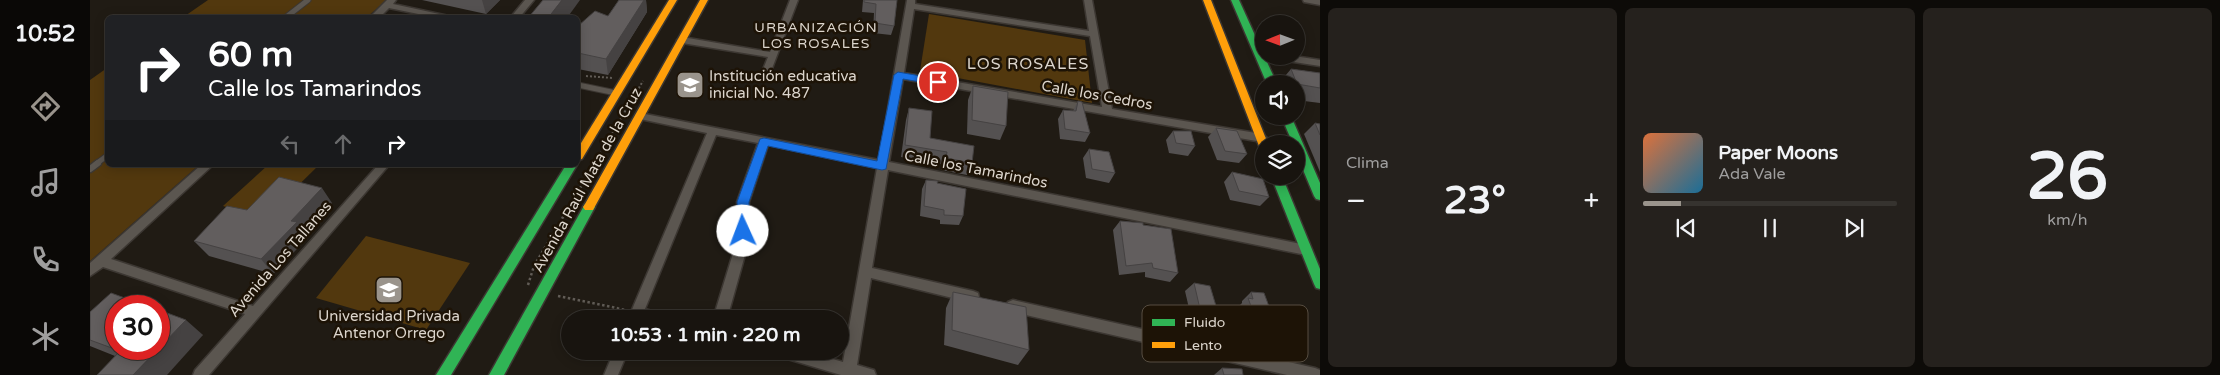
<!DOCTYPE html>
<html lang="es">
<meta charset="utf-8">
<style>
:root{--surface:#18140f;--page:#25211d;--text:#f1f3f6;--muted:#9f9e9e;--line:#36332f;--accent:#9a948c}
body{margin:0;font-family:"Varela Round",sans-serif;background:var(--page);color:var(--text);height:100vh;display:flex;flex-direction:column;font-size:19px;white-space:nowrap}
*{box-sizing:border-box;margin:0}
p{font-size:16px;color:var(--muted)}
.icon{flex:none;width:28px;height:28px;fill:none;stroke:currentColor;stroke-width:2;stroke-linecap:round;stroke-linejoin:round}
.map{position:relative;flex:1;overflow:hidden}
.panel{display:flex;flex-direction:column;gap:8px;padding:8px;background:#0d0b08;width:900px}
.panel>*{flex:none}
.guide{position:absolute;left:15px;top:15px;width:475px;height:152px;border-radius:8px;box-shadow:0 2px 12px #0003,0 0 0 1px var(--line);background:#202124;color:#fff;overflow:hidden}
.needle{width:32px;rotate:269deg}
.tools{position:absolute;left:1165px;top:15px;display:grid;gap:10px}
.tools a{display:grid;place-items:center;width:50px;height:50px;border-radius:50%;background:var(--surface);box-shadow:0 2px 12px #0003,0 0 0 1px var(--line);font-size:25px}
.speed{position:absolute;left:15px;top:295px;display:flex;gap:10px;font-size:25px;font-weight:700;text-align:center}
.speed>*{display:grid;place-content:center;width:65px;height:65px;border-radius:50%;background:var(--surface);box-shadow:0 2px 12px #0003,0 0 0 1px var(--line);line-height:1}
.speed .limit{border:8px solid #d22;background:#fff;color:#111}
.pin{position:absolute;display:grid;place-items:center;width:42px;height:42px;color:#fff;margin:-21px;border:2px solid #fff;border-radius:50%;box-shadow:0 1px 5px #0007}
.me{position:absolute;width:55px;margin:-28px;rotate:358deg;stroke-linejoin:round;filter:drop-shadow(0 0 4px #0008)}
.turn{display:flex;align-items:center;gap:18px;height:105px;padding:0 20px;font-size:22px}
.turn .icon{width:65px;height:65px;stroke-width:2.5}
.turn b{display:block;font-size:35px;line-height:42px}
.lanes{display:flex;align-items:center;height:48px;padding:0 20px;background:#0003;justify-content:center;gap:25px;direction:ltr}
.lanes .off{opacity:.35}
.big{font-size:38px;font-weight:700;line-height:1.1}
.panel .tile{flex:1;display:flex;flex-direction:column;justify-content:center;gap:8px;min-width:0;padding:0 18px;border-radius:8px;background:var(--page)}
.panel .dial{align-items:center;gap:0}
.dial b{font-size:65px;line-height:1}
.song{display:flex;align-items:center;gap:15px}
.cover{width:60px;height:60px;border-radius:8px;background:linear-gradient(135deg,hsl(20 70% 55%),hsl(200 70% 35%))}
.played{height:5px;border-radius:2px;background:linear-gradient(90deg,var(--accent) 15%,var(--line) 15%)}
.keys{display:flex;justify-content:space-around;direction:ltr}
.heat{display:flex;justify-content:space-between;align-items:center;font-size:28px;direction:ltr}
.panel .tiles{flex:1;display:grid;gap:8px;grid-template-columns:repeat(3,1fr)}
.trip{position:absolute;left:471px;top:310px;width:288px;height:50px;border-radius:25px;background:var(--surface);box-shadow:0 2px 12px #0003,0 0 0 1px var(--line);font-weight:700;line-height:50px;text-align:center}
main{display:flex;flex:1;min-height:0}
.tab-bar{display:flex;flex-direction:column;width:90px;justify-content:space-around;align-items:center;background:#0a0806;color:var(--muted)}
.tab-bar .icon{width:35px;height:35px}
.tab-bar .current{color:var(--accent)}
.tab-bar b{font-size:22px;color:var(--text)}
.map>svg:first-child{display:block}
.green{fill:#52380e}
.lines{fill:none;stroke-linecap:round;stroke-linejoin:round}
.lane-far1-casing{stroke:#3c3732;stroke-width:7}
.lane-casing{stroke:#3c3732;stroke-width:9}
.street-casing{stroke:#3c3732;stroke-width:3}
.fast-casing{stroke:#3c3732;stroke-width:3}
.slow-casing{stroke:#3c3732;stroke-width:3}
.path-far1{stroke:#615c56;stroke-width:2;stroke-dasharray:2 2;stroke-linecap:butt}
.path{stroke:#615c56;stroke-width:2.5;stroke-dasharray:2.5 2.5;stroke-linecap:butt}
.lane-far1{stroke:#5b5650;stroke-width:5}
.lane{stroke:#5b5650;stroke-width:6}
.street{fill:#5b5650;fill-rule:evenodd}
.fast{fill:#30b455;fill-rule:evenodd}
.slow{fill:#ff9f0a;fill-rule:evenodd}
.wall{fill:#545151}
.shaded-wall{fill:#454242}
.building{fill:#625e5e;stroke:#454242}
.route{fill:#1a73e8;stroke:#114b97}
.labels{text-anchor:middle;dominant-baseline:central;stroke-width:5;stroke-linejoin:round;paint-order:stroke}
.far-neighbourhood-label{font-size:14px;letter-spacing:1px;fill:#dcd5cc;stroke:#1d1306}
.poi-label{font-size:15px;fill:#dcd5cc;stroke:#1d1306;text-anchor:start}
.street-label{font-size:15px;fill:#dcd5cc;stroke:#1d1306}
.neighbourhood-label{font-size:16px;letter-spacing:1px;fill:#dcd5cc;stroke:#1d1306}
.key{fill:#1d1306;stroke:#564d41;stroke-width:1}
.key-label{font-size:14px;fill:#dcd5cc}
</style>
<main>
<nav class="tab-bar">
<b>10:52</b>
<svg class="icon current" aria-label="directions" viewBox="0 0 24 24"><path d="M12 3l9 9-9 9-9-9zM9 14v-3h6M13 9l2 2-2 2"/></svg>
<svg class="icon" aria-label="music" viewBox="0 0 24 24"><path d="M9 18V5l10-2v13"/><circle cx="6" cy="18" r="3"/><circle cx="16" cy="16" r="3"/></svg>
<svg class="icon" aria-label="phone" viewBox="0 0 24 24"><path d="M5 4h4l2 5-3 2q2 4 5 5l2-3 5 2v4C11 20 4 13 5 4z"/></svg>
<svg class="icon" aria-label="climate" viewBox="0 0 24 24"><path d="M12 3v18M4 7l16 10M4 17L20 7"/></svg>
</nav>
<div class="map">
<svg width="1230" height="375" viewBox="0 0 1230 375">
<rect width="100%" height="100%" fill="#201b14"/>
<!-- green -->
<g class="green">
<path d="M118 0H297L277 17 92 18Z"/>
<path d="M839 14 995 40 1002 103 830 71Z"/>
<path d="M17 68 18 165H109L0 261V80Z"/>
<path d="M178 165H229L174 219 133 206Z"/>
<path d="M276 236 380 263 336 330 226 298Z"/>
</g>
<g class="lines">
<defs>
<g id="lane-far1">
<path d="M195 18 218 0"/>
<path d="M488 85 526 93"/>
<path d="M6 164 18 155"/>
</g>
<path id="lane" d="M0 169 8 163"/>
<g id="street">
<path d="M297 0H306L303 4 368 18H348L299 8 289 18H279Z"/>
<path d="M435 0H444L429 18H420Z"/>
<path d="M700 0H708L678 79 675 80 670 77 678 57 592 43 587 40 592 37 680 52Z"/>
<path d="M817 0H825V4L999 31 994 0H1002L1022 109 1172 134 1177 138 1172 142 813 79 799 162 1216 245 1220 247 1222 250 1220 253 1216 255 798 170 782 268 883 291 888 293 889 297 888 301 883 303 781 278 767 365 784 370 786 375H751L691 357 686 355 684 351H715L753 362 787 168 678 145 659 202 660 237 637 319H623L648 237 647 202 668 143 626 135 555 309 575 315 577 319H538L617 133 550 119 545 116 546 114 550 113 789 160ZM824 9 1000 36 1012 107 814 73Z"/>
<path d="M1213 0H1230V5L1214 2Z"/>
<path d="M1180 56H1204L1230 60V66L1184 59Z"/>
<path d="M111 165H123L21 259 163 306 288 165H299L119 375H103L105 370 155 314 13 267 0 276V263Z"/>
<path d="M923 300 1225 368 1230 370V375H1197L923 312 918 310 916 306 918 302Z"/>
<path d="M524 351H538L528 375H514Z"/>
</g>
<g id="fast">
<path d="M1141 0H1149L1187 84H1177Z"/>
<path d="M1191 116H1201L1230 183V200L1226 199 1224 196 1206 153V144H1203Z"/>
<path d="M476 165H487L361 375H346Z"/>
<path d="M1181 176H1192L1230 269V289L1226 288 1224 284Z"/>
<path d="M499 203 503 204 505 207 414 375H399L495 204Z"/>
</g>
<g id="slow">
<path d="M579 0H587L492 159 488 160V148Z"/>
<path d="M610 0H618L503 210H495L493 207 495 204Z"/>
<path d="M1113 0H1121L1178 144H1174V150L1169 146Z"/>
</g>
</defs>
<!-- lane-far1 casing -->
<use href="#lane-far1" class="lane-far1-casing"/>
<!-- lane casing -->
<use href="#lane" class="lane-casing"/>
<!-- street casing -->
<use href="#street" class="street-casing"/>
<!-- fast casing -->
<use href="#fast" class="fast-casing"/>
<!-- slow casing -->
<use href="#slow" class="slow-casing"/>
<!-- path-far1 -->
<g class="path-far1">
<path d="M496 76 523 78"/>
<path d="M504 164 553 81"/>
</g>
<!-- path -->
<g class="path">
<path d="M438 285 444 266 505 163"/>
<path d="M468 296 536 310"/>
</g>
<!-- lane-far1 -->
<use href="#lane-far1" class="lane-far1"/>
<!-- lane -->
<use href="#lane" class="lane"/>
<!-- street -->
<use href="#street" class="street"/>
<!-- fast -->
<use href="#fast" class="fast"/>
<!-- slow -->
<use href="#slow" class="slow"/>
</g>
<!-- wall -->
<g class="wall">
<path d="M332 0H410L396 14Z"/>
<path d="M529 0H556L557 12 518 75 488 69V26L518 16Z"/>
<path d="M773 0H807L804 26 801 35 783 33 784 13 772 12Z"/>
<path d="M1206 30 1212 40 1206 47Z"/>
<path d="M1201 69 1230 73V103L1206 100V84H1191L1190 82Z"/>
<path d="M883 86 916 126 910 140 877 134 878 100Z"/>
<path d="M988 101 1000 133 995 142 970 139 968 119 973 110 983 111Z"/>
<path d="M819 108 840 138 882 163 877 175 851 170 852 164 811 157 816 120Z"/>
<path d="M1225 123 1230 124V172L1214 134Z"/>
<path d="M1126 128 1157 154 1149 163 1127 160 1118 137Z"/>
<path d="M1083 131 1105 146 1098 156 1079 153 1076 140Z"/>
<path d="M999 149 1025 173 1019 183 996 178 993 158Z"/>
<path d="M1142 172 1179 197 1170 206 1140 200 1134 182Z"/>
<path d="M836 180 847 183 873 216 869 225 850 224V220L830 216 832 189Z"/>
<path d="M242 203 215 233 218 237 183 274 119 256 104 241 157 210Z"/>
<path d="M1030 221 1053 225 1088 273 1080 282 1055 277V272L1029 275 1023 230Z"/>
<path d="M1104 283 1132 326 1123 335 1104 330 1095 291Z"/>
<path d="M863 292 939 350 928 365 854 345 856 308Z"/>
<path d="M1161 292 1194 347 1183 355 1163 350 1148 307 1152 303V301Z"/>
<path d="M0 312 113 335 25 356 0 346Z"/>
<path d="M1132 368 1153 375H1124Z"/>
</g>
<!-- shaded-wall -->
<g class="shaded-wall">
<path d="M392 0H410L396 14Z"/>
<path d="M472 0H490L477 18H458Z"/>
<path d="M554 0H556L557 12 518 75 516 59Z"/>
<path d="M232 188 242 203 215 233 218 237 183 274 171 259 201 221Z"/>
<path d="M96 320 113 335 77 375H43Z"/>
</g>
<!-- building -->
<g class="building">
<path d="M453 0H472L458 18H438Z"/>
<path d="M529 0H554L516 59 488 53V26L505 11 518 16Z"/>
<path d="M774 0H807L804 26 785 23 786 4 774 2Z"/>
<path d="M1179 22 1194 24H1180Z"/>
<path d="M1206 30 1212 40 1206 39Z"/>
<path d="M1201 69 1230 73V88L1207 84Z"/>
<path d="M883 86 918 92 916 126 882 120Z"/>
<path d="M988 101 992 102 1000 133 975 129 973 110 986 111Z"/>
<path d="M819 108 842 111 840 138 884 146 882 163 856 158 857 152 815 145Z"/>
<path d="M1225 123 1230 124V135Z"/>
<path d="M1126 128 1147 131 1157 154 1135 151Z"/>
<path d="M1083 131H1101L1105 146 1086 143Z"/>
<path d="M999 149 1019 152 1025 173 1002 169Z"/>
<path d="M1142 172 1173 179 1179 197 1149 191Z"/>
<path d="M189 177 232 188 201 221 207 222 171 259 104 241 137 206 157 210Z"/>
<path d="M836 180 848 181 847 183 876 189 873 216 854 215V210L834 206Z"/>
<path d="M1030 221 1053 223V225L1081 229 1088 273 1063 268 1062 263 1036 266Z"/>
<path d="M1104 283 1120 286 1132 326 1113 322Z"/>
<path d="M863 292 936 307 939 350 862 330Z"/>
<path d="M1161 292 1174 293 1194 347 1174 342 1158 298 1163 299Z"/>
<path d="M21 293 57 306H26V349H68L43 375H7L30 351 0 340V312Z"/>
<path d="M69 310 96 320 69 348Z"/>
<path d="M1132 368 1152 369 1153 375H1134Z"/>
</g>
<!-- route -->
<path class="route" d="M808 72 848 79 853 82 848 85 813 79 796 169 792 170 678 146 659 202V231L658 235H649L647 202 670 139 674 138 787 161 804 75Z"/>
<!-- icons -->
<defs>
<symbol id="school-square" viewBox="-11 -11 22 22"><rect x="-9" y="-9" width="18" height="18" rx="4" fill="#9a948c" stroke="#1d1306"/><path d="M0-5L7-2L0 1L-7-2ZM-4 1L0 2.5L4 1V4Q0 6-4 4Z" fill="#fff"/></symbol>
<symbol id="university-square" viewBox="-11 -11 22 22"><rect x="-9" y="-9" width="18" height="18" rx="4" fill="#9a948c" stroke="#1d1306"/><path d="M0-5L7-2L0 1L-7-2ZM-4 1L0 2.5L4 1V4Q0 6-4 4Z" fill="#fff"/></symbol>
</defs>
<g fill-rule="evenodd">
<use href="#school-square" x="584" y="69" width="32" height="32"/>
<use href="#university-square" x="283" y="274" width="32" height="32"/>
</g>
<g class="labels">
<!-- far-neighbourhood labels -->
<g class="far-neighbourhood-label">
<text x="726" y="27">URBANIZACIÓN<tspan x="726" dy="16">LOS ROSALES</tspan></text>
</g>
<!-- poi labels -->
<g class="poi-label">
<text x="619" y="76">Institución educativa<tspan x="619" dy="17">inicial No. 487</tspan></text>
<text x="299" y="316" text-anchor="middle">Universidad Privada<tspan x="299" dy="17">Antenor Orrego</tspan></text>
</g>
<!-- street labels -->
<g class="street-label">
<text transform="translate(1007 95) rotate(10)">Calle los Cedros</text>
<text transform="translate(886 169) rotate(11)">Calle los Tamarindos</text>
<text transform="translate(497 180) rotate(-61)">Avenida Raúl Mata de la Cruz</text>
<text transform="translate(190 259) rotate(-49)">Avenida Los Tallanes</text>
</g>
<!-- neighbourhood labels -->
<g class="neighbourhood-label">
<text x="938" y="64">LOS ROSALES</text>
</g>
</g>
<!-- legend -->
<rect x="1052" y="305" width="166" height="57" rx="8" class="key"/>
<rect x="1062" y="319" width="23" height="7" fill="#30b455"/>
<rect x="1062" y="342" width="23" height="6" fill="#ff9f0a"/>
<g class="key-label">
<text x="1094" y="327">Fluido</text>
<text x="1094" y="350">Lento</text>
</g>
</svg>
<div class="tools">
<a><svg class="needle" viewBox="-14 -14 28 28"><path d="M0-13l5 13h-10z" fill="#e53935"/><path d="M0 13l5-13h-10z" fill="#9f9e9e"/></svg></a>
<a><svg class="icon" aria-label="sound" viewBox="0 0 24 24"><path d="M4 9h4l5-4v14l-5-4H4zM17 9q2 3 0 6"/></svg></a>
<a><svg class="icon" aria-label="layers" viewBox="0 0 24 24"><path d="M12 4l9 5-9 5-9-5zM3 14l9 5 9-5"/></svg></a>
</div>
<div class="speed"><div class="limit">30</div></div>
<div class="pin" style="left:848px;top:82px;background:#d93025"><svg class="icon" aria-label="arrive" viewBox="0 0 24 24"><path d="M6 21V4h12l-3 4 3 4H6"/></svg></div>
<svg class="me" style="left:653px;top:231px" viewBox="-20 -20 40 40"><circle r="19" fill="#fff"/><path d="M0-13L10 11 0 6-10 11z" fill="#1a73e8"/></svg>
<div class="trip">10:53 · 1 min · 220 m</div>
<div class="guide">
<div class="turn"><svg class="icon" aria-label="right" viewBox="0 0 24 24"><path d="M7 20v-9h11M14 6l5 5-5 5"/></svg><div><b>60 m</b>Calle los Tamarindos</div></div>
<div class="lanes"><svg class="icon off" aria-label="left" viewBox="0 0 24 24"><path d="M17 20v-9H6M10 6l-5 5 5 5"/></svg><svg class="icon off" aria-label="ahead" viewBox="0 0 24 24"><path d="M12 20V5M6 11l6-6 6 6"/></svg><svg class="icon" aria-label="right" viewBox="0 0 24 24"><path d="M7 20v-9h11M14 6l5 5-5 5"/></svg></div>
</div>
</div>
<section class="panel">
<div class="tiles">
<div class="tile"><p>Clima</p>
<div class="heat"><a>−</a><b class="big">23°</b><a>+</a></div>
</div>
<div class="tile">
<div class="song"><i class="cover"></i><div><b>Paper Moons</b><p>Ada Vale</p></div></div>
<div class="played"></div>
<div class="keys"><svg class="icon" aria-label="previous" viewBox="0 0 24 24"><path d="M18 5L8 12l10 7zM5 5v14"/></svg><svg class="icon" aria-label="pause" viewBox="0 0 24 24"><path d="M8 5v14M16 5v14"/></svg><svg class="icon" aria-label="next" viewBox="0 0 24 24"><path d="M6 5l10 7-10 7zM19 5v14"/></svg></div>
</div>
<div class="tile dial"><b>26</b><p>km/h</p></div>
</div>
</section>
</main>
